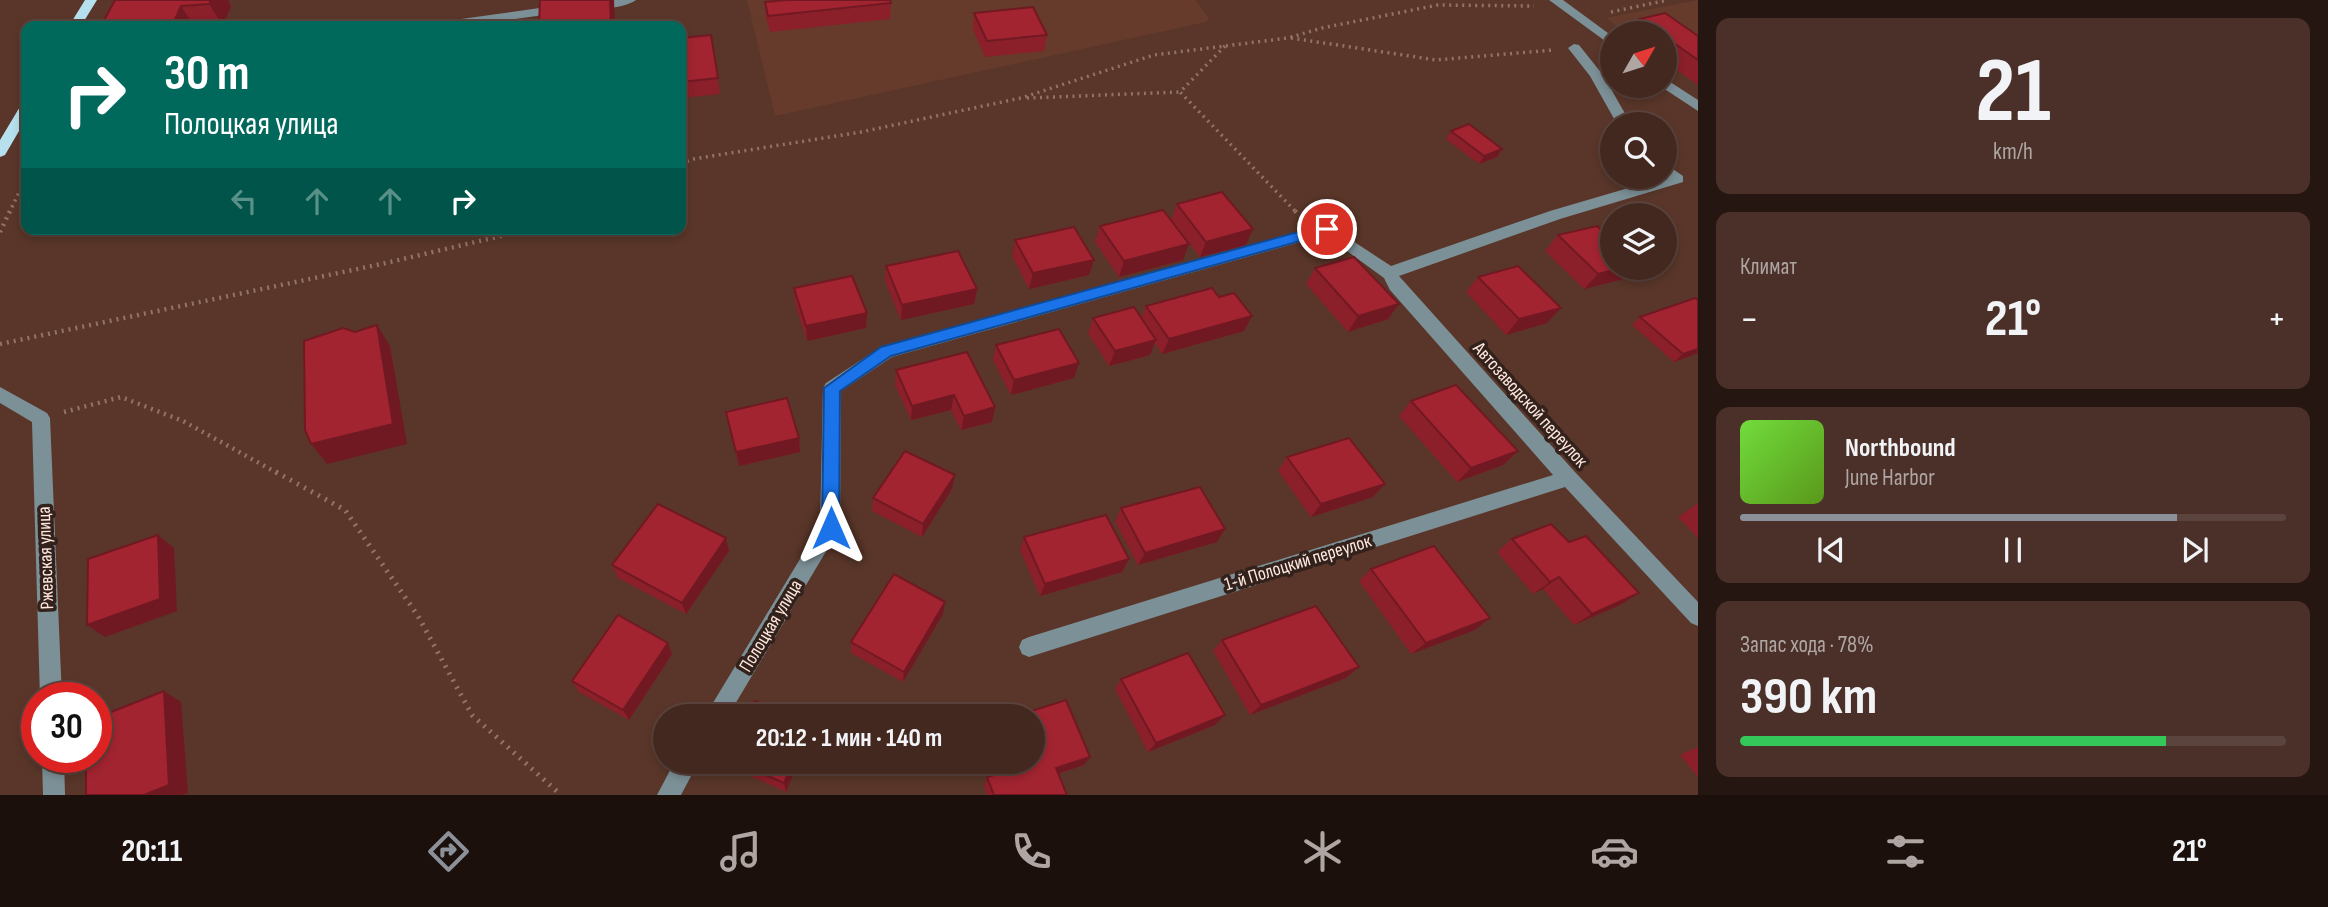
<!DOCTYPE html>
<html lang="ru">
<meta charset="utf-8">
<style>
:root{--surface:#43281f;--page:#4a3028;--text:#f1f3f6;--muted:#afa6a4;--line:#5b443d;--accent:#8c9099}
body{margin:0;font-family:"Sofia Sans Condensed",sans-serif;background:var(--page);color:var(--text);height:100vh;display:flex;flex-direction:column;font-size:26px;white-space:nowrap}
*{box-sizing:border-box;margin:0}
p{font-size:23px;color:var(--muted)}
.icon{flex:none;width:38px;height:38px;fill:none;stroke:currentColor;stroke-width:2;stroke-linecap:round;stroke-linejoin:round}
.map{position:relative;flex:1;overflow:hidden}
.panel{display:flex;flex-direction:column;gap:18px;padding:18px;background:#251611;width:630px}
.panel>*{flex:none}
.top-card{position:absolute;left:21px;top:21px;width:665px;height:214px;border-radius:14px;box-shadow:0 4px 10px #0003,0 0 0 2px var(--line);background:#00695c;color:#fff;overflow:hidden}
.needle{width:46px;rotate:51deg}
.controls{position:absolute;left:1600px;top:21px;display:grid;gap:14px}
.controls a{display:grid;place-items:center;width:77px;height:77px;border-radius:50%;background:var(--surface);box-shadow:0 4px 10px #0003,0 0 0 2px var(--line);font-size:35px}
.speed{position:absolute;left:21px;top:682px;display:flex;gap:14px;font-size:35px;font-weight:700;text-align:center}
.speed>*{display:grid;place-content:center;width:91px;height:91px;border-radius:50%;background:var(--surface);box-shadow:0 4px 10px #0003,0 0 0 2px var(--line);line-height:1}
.speed .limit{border:10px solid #d22;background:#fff;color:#111}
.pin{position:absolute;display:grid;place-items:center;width:60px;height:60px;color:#fff;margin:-30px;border:4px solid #fff;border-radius:50%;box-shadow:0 2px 7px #0007}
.me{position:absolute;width:77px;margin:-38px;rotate:0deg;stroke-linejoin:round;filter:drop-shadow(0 0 5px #0008)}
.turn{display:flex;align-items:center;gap:24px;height:147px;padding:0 28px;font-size:32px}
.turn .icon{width:91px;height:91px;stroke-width:2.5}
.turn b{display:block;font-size:49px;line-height:60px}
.lanes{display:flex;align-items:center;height:66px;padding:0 28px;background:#0003;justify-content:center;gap:35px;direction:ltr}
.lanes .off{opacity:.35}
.big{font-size:52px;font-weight:700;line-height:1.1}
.panel .tile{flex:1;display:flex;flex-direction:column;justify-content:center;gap:10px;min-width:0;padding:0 24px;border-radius:14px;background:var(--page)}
.panel .dial{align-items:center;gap:0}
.dial b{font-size:91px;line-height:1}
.song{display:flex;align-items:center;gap:21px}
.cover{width:84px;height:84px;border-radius:10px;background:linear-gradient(135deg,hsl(100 70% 55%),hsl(90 70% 35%))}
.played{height:7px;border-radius:4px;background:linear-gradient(90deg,var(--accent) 80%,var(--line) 80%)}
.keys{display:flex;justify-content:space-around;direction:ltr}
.heat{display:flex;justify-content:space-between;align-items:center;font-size:38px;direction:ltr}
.charge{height:10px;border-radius:5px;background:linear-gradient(90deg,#34c759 78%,var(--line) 0)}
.trip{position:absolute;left:653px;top:704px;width:392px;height:70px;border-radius:35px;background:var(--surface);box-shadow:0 4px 10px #0003,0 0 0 2px var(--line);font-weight:700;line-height:70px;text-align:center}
.tabs{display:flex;height:112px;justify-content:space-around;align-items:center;background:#1b100c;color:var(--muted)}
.tabs .icon{width:49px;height:49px}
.tabs .selected{color:var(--accent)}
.tabs b{font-size:32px;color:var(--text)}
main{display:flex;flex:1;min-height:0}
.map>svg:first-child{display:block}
.built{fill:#663b2c}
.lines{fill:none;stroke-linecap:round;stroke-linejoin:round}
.path-far2{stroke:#927367;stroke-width:3.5;stroke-dasharray:2 4.5;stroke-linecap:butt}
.path-far1{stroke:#927367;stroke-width:4.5;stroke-dasharray:2 5;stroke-linecap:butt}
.path{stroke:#927367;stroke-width:5;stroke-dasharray:2 6;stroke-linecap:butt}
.minor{fill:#7c9097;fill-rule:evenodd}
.major{fill:#b6e0ee;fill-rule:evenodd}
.wall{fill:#8b1f2a}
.shaded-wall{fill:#711922}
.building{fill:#a22431;stroke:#711922;stroke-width:2}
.route{fill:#1a73e8;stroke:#114b97;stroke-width:2}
.labels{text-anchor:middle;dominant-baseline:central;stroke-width:7;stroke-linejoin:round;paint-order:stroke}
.street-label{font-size:19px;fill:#ffe8df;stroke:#33221c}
</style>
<main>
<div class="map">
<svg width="1698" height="795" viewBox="0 0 1698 795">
<rect width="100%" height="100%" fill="#593629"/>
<!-- built -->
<g class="built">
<path d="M747 0H1195L1209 18 1206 22 775 116Z"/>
<path d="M1698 0V85L1664 33H1626L1606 18Z"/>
</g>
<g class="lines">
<!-- path-far2 -->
<g class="path-far2">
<path d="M1611 12 1668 0"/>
<path d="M1291 38 1436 60 1553 50"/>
<path d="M1225 46 1180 92 1297 213"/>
<path d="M1027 98 1180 92"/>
<path d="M681 164 693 159 861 132 1021 98 1154 55 1288 38 1322 28 1438 5 1534 6"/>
<path d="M9 213 26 178"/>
</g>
<!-- path-far1 -->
<g class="path-far1">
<path d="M1295 211 1299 215"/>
<path d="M0 232 10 211"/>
<path d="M0 344 386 263 531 229"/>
<path d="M64 412 121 397 183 421 279 474"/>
</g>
<!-- path -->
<path class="path" d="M276 472 345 510 418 616 472 715 561 795"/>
<!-- minor -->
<g class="minor">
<path d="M636 0C627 7 596 12 587 5L603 0Z"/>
<path d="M1549 0H1563L1612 36V46Z"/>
<path d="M561 5 567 9 565 12 465 26 448 24 454 20Z"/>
<path d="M1574 44 1579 45 1603 75 1631 124H1617L1590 76 1568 48Z"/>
<path d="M1664 78 1698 100V111L1660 86H1664Z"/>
<path d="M1664 163 1683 176V182L1560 219 1399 276 1575 472 1698 602V626L1691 623 1565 487 1029 657 1022 654 1019 647 1022 640 1029 637 1553 475 1390 290 1384 278 1325 235 892 357 841 391 840 528 728 716H705L820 526 823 388 826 383 881 347 1327 224 1391 266 1550 211 1666 177Z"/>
<path d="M0 387 47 413 50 418 62 698H40L32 422 0 403Z"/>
<path d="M42 758H64L65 795H43Z"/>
<path d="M675 761H699L681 795H657Z"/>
</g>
<!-- major -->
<g class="major">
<path d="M85 0H97L81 26H69Z"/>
<path d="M26 104V119L5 155 0 157V140L21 105Z"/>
</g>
</g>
<!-- wall -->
<g class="wall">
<path d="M115 0H228L231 6 223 26H101Z"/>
<path d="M765 2 891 3 890 19 770 32 766 18Z"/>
<path d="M974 13 1047 35 1044 51 985 57 973 29Z"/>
<path d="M1640 19 1698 36V85L1664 61V33H1629Z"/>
<path d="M681 38 718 78 720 94 681 98Z"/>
<path d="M1451 131 1502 149 1497 157 1479 164 1446 139Z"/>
<path d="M1177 204 1246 245 1200 257 1171 220Z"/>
<path d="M1100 226 1183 260 1119 277 1095 242Z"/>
<path d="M1558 235 1612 268H1634L1623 279 1584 289 1545 251Z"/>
<path d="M1015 240 1094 260 1089 275 1029 289 1012 256Z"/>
<path d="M886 266 977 289 974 304 901 320 885 281Z"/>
<path d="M1315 268 1399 304 1388 319 1348 332 1306 284Z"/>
<path d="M1478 277 1547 323 1506 335 1466 292Z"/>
<path d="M794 288 867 313 866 328 807 341 795 304Z"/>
<path d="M1219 297 1252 316 1244 331 1162 354 1155 343 1150 355 1109 366 1088 333 1093 318H1141L1146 306Z"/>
<path d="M1640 317 1698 353 1674 362 1632 325Z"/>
<path d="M996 345 1074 378 1011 395 993 360Z"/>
<path d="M896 370 995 407 992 422 961 430 951 410 911 420 895 385Z"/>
<path d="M1411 401 1518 451 1503 465 1457 482 1399 416Z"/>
<path d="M726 412 799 438 800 452 739 466Z"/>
<path d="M1287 457 1373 497 1311 517 1278 471Z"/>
<path d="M952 489 922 537 872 511 873 498Z"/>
<path d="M1698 503V538L1678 517Z"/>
<path d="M1121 508 1217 542 1138 565 1115 522Z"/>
<path d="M1024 537 1129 559 1122 572 1040 596 1020 550Z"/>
<path d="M726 538 729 551 686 614 618 578 612 565Z"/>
<path d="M1512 539 1569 542 1639 593 1620 605 1574 625 1543 589 1533 594 1497 552Z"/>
<path d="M1371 569 1490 618 1475 630 1411 654 1359 581Z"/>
<path d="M943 614 903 682 851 653V642Z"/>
<path d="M1222 640 1359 667 1346 678 1250 715 1213 651Z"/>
<path d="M668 643 672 654 629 720 579 692 572 681Z"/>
<path d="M1121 679 1215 725 1148 752 1115 689Z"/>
<path d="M1698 747V777L1680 755Z"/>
<path d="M728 761H799L786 792 731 767Z"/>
<path d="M992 761H1032L1084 765 1058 774 1067 795H987L984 786 987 777 997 774Z"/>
</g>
<!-- shaded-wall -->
<g class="shaded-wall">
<path d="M211 0H228L231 6 223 26 209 4Z"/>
<path d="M610 0H614L615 26H611Z"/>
<path d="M181 6 194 26H172Z"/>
<path d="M1502 149 1497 157 1479 164 1484 156Z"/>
<path d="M1253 229 1246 245 1200 257 1206 242Z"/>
<path d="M1189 244 1183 260 1119 277 1124 261Z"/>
<path d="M1094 260 1089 275 1029 289 1033 273Z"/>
<path d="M1622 268H1634L1623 279 1584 289 1598 274Z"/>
<path d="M977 289 974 304 901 320 902 305Z"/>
<path d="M1399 304 1388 319 1348 332 1358 316Z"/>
<path d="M1561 308 1547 323 1506 335 1519 319Z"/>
<path d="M867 313 866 328 807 341 806 326Z"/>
<path d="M1252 316 1244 331 1162 354 1169 339Z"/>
<path d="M377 325 390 346 407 444 327 464 311 444Z"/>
<path d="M1156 340 1150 355 1109 366 1115 351Z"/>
<path d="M1698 349V353L1674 362 1683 354Z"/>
<path d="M1079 363 1074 378 1011 395 1014 380Z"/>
<path d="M954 395 951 410 911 420 912 406Z"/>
<path d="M995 407 992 422 961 430 964 416Z"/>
<path d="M799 438 800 452 739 466 736 452Z"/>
<path d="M1518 451 1503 465 1457 482 1471 468Z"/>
<path d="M955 475 952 489 922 537 923 524Z"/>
<path d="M1385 484 1373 497 1311 517 1321 504Z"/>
<path d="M1225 529 1217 542 1138 565 1145 553Z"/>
<path d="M158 535 174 548 177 611 105 637 87 625Z"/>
<path d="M726 538 729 551 686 614 682 603Z"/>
<path d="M1129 559 1122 572 1040 596 1045 584Z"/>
<path d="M1559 577 1543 589 1533 594 1550 582Z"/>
<path d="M1639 593 1620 605 1574 625 1592 614Z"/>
<path d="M945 602 943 614 903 682 904 672Z"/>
<path d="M1490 618 1475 630 1411 654 1426 643Z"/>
<path d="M668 643 672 654 629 720 623 710Z"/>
<path d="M1359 667 1346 678 1250 715 1261 705Z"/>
<path d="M164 691 181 702 188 793 182 795H144Z"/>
<path d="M1225 715 1215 725 1148 752 1156 743Z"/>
<path d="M1090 757 1084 765 1050 776 1056 768Z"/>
<path d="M794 761H799L786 792 784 783Z"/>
</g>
<!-- building -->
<g class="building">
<path d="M115 0H211L209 4 181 6 172 26H101Z"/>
<path d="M540 0H610L611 26H539Z"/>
<path d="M787 0H890L891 3 768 16 765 2Z"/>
<path d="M1033 7 1047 35 987 41 974 13Z"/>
<path d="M1665 13 1698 36V60L1664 36V33H1660L1640 19Z"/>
<path d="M711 35 718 78 681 82V38Z"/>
<path d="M1469 124 1502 149 1484 156 1451 131Z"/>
<path d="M1222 192 1253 229 1206 242 1177 204Z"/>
<path d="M1163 210 1189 244 1124 261 1100 226Z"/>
<path d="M1597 226 1612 240V268H1622L1598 274 1558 235Z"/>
<path d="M1074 227 1094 260 1033 273 1015 240Z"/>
<path d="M958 251 977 289 902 305 886 266Z"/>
<path d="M1354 257 1399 304 1358 316 1315 268Z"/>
<path d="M1518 266 1561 308 1519 319 1478 277Z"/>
<path d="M852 276 867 313 806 326 794 288Z"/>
<path d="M1212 288 1219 297 1234 293 1252 316 1169 339 1146 306Z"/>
<path d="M1695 298 1698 300V349L1683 354 1640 317Z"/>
<path d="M1134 307 1156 340 1115 351 1093 318Z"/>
<path d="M377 325 393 424 311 444 305 430 304 341 343 328 355 332Z"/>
<path d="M1059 329 1079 363 1014 380 996 345Z"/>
<path d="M967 352 995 407 964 416 954 395 912 406 896 370Z"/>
<path d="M1456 385 1518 451 1471 468 1411 401Z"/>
<path d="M787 398 799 438 736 452 726 412Z"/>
<path d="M1349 438 1385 484 1321 504 1287 457Z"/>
<path d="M905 451 955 475 923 524 873 498Z"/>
<path d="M1200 487 1225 529 1145 553 1121 508Z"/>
<path d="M658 504 726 538 682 603 612 565Z"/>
<path d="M1106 515 1129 559 1045 584 1024 537Z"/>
<path d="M1551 524 1569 542 1586 536 1639 593 1592 614 1559 577 1550 582 1512 539Z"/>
<path d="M158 535 160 599 87 625 88 559Z"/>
<path d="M1434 546 1490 618 1426 643 1371 569Z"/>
<path d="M894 574 945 602 904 672 851 642Z"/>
<path d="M1316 606 1359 667 1261 705 1222 640Z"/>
<path d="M618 615 668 643 623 710 572 681Z"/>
<path d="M1188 653 1225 715 1156 743 1121 679Z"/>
<path d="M164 691 169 785 144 795H86V758H96V718Z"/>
<path d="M1066 700 1090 757 1056 768 1067 795H994L987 777 1004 772 999 761H1032V716H1016Z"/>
<path d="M755 701 791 716H748Z"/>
<path d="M734 761H794L784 783Z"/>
</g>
<!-- route -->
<path class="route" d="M1327 224 1332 225V232L891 356 840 391 839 528 837 533H824L822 528 824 388 881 347Z"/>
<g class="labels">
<!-- street labels -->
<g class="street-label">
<text transform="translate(1530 405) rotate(48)">Автозаводской переулок</text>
<text transform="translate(46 558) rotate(-92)">Ржевская улица</text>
<text transform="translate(1298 563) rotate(-17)">1-й Полоцкий переулок</text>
<text transform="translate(771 626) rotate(-59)">Полоцкая улица</text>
</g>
</g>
</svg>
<div class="controls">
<a><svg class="needle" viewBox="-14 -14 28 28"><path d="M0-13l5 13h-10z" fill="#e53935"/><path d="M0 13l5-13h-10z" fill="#afa6a4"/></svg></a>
<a><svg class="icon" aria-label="search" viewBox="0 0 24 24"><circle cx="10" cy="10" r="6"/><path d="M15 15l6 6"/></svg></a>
<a><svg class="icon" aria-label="layers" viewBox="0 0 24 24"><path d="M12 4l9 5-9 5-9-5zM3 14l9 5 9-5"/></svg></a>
</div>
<div class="speed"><div class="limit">30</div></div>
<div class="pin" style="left:1327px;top:229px;background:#d93025"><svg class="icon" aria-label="arrive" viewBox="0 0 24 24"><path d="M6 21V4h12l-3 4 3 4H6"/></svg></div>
<svg class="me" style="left:831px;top:528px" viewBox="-20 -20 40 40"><path d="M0-17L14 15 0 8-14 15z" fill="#1a73e8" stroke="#fff" stroke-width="4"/></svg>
<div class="trip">20:12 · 1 мин · 140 m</div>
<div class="top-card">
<div class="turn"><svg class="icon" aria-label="right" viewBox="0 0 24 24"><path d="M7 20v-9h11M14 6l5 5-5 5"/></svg><div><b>30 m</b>Полоцкая улица</div></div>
<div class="lanes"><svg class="icon off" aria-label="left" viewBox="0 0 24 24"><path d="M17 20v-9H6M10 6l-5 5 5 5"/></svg><svg class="icon off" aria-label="ahead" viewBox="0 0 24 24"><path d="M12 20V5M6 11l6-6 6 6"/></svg><svg class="icon off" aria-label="ahead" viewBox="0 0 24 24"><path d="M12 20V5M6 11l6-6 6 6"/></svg><svg class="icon" aria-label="right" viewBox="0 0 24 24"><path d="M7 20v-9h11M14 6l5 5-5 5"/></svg></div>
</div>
</div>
<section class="panel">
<div class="tile dial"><b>21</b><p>km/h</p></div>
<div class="tile"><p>Климат</p>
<div class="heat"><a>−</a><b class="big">21°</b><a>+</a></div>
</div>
<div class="tile">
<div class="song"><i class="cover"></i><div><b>Northbound</b><p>June Harbor</p></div></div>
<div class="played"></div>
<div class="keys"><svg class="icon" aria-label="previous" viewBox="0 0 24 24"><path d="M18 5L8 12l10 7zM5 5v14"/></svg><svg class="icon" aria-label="pause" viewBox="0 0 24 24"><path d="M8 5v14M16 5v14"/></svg><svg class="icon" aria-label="next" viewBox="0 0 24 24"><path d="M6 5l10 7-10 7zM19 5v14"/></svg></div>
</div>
<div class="tile"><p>Запас хода · 78%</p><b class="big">390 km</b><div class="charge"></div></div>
</section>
</main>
<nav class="tabs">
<b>20:11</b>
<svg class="icon selected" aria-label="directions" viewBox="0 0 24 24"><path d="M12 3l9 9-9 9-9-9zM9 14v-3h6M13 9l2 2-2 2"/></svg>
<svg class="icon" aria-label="music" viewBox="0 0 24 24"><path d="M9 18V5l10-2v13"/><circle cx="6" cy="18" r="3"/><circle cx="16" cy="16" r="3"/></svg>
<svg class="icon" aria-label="phone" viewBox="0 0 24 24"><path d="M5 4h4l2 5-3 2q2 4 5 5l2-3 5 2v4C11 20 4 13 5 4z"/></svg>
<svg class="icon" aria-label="climate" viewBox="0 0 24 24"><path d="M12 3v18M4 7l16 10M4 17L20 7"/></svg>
<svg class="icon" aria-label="car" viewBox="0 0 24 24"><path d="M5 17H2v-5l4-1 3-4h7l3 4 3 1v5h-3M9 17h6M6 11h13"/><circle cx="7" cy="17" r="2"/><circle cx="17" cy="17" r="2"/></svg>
<svg class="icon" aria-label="filters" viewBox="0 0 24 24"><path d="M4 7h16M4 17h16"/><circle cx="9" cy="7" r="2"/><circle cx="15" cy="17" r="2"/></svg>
<b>21°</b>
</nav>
